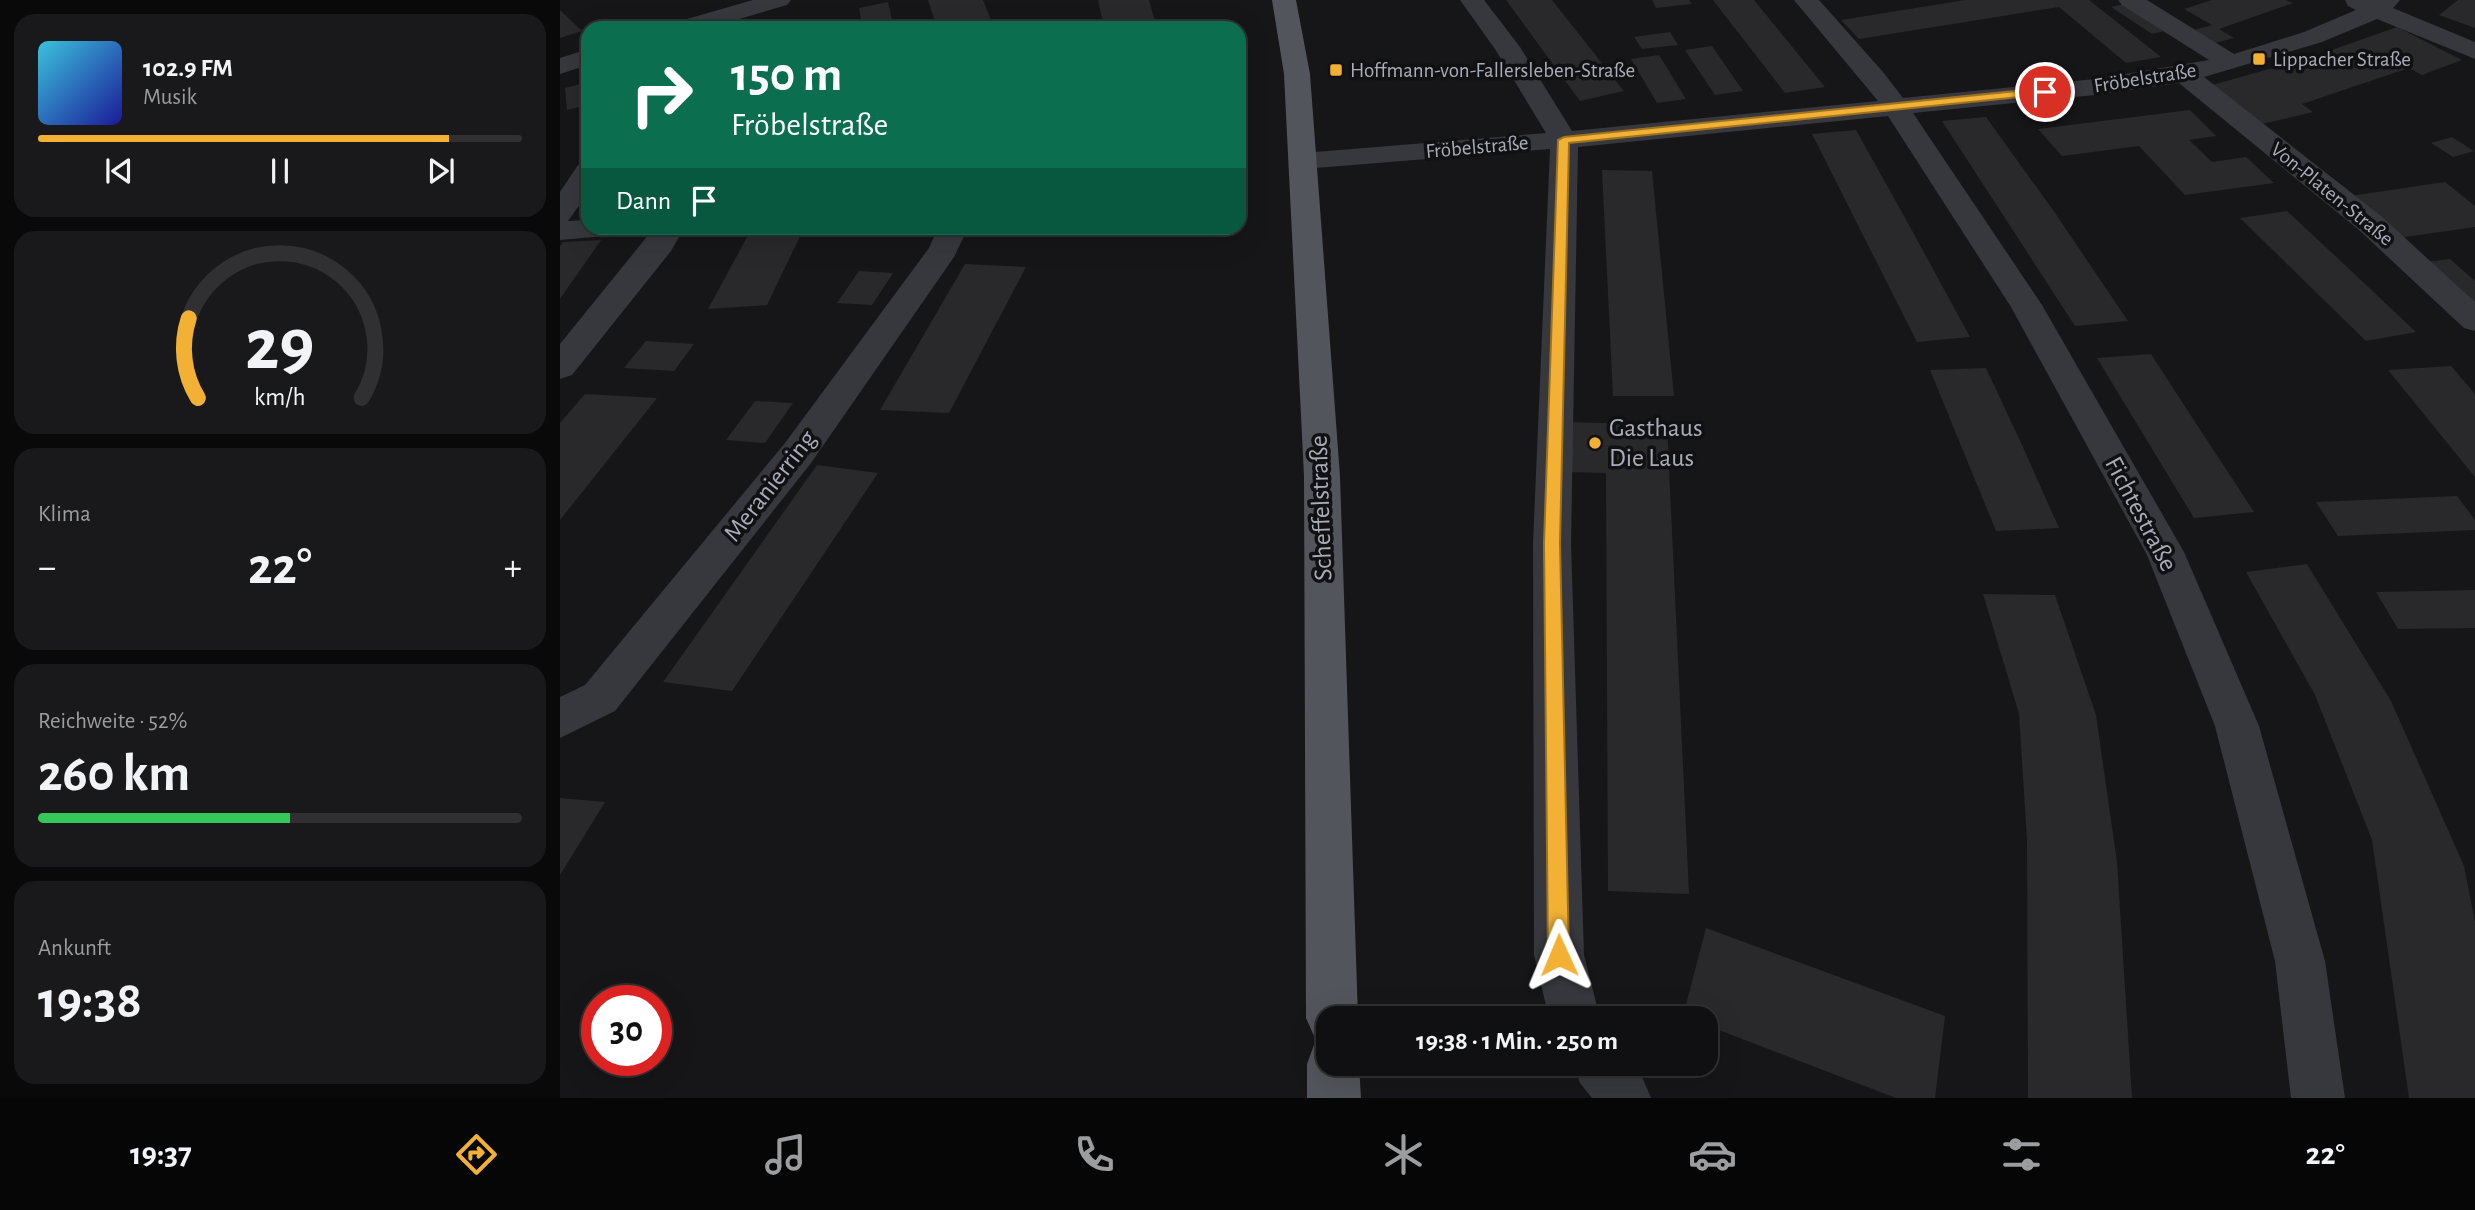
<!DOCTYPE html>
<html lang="de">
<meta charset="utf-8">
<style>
:root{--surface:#101012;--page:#19191b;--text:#f1f3f6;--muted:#9c9d9f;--line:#303032;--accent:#f2b134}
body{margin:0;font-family:"Alegreya Sans",sans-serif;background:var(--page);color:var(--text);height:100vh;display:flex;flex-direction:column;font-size:26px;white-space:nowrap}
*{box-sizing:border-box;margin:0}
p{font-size:23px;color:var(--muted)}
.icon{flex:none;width:38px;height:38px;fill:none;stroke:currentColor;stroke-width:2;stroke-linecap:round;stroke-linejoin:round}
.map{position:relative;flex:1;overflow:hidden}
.side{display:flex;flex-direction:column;gap:14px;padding:14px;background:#09090a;width:560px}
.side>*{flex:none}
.banner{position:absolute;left:21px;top:21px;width:665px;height:214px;border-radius:21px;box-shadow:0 7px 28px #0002,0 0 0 2px var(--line);background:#0b6e4f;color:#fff;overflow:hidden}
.speed{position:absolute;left:21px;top:985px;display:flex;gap:14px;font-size:35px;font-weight:700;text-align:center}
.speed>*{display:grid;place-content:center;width:91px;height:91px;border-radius:50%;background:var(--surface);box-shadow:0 7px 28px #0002,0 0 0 2px var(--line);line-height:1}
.speed .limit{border:10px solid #d22;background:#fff;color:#111}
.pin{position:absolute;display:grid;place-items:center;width:60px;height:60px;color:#fff;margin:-30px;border:4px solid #fff;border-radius:50%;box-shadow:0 2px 7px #0007}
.me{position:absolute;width:77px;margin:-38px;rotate:359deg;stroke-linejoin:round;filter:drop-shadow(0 0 5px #0008)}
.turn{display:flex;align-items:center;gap:24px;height:147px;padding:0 35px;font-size:32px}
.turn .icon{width:91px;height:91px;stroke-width:2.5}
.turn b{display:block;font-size:49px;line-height:60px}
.then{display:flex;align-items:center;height:66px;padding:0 35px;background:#0003;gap:14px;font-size:26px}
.big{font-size:52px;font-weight:700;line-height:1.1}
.side .card{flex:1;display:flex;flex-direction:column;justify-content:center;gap:10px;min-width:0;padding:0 24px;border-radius:21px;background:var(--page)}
.side .dial{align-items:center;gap:0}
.dial svg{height:182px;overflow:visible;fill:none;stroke:var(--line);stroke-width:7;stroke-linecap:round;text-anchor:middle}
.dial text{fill:var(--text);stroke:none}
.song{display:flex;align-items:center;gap:21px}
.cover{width:84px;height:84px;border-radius:10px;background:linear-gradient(135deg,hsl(190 70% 55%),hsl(240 70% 35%))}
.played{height:7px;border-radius:4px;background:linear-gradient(90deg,var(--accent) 85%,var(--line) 85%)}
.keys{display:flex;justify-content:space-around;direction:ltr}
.heat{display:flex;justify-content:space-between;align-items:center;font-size:38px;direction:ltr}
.charge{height:10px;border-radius:5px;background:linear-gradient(90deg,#34c759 52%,var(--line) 0)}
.trip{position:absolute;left:756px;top:1006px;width:402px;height:70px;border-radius:21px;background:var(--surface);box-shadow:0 7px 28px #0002,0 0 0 2px var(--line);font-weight:700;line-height:70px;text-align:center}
.menu{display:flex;height:112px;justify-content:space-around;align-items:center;background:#060607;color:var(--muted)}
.menu .icon{width:49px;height:49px}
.menu .selected{color:var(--accent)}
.menu b{font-size:32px;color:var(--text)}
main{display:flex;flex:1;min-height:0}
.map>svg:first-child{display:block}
.building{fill:#29292c}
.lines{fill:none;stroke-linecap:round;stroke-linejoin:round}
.minor{fill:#37383d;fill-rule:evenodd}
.major{fill:#53555c;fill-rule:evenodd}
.route{fill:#f2b134;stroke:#9d7322;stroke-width:2}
.poi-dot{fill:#f2b134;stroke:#111113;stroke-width:2.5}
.labels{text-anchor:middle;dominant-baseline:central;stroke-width:7;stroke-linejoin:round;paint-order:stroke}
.far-poi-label{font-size:21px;fill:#a8adb8;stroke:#111113;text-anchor:start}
.far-street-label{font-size:21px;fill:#a8adb8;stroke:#111113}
.poi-label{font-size:26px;fill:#a8adb8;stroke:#111113;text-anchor:start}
.street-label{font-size:26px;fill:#a8adb8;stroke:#111113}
</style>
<main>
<section class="side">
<div class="card">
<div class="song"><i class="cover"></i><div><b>102.9 FM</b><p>Musik</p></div></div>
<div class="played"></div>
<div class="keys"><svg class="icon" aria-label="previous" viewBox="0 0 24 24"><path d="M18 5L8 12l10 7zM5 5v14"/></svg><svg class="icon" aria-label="pause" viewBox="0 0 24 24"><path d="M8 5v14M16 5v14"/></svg><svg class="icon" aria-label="next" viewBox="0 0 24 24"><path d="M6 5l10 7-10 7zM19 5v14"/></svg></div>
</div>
<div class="card dial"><svg viewBox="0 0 100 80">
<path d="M14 69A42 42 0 1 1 86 69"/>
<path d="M14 69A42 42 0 0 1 10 34" stroke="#f2b134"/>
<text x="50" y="56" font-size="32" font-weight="700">29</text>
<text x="50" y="72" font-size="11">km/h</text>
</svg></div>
<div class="card"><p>Klima</p>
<div class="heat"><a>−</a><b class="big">22°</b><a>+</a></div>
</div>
<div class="card"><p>Reichweite · 52%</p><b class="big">260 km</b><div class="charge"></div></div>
<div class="card"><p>Ankunft</p><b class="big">19:38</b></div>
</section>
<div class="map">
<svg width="1915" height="1098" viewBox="0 0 1915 1098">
<rect width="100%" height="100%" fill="#161618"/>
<!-- building -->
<g class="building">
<path d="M368 0H423L434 28H377Z"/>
<path d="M538 0H589L597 28H544Z"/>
<path d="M946 0H992L1064 91 1020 101Z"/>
<path d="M1092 0H1129L1132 4 1096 8Z"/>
<path d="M1153 0H1194L1265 87 1225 93Z"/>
<path d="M1405 0H1529L1601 57 1566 63 1499 7 1299 39 1281 20Z"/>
<path d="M1652 0H1726L1733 3 1659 29 1674 38 1655 43 1634 30 1652 25 1624 9Z"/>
<path d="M1898 0H1915V28L1879 15Z"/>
<path d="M328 2 332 20 302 25 299 8Z"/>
<path d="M1568 3 1609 30 1592 34 1551 7Z"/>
<path d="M0 10 22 31 0 38Z"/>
<path d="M1837 27 1902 60 1862 75 1849 68 1742 104 1753 112 1698 125 1645 87 1752 57Z"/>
<path d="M1110 32 1118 45 1082 49 1074 37Z"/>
<path d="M1152 46 1183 91 1155 95 1125 50Z"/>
<path d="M1099 55 1126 99 1097 103 1071 59Z"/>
<path d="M28 82V105L7 110 5 88Z"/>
<path d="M1630 110 1656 136 1629 140 1652 162 1686 157 1714 183 1625 195 1579 146 1502 156 1478 129Z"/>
<path d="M1426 117 1493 210 1568 321 1515 326 1382 121Z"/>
<path d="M1296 130 1349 225 1410 337 1357 342 1252 134Z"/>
<path d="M1892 137 1914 151 1893 157 1871 143Z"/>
<path d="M1042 170 1092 171 1114 396H1053Z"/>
<path d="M1885 182 1915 206V227L1838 238 1790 196Z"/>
<path d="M1727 211 1787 267 1856 332 1806 341 1680 218Z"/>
<path d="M192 228H244L207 305 148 309Z"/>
<path d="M41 240 0 299V246L3 242Z"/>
<path d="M1890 259 1915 281V307L1866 262Z"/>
<path d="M405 264 466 267 389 413 320 410Z"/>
<path d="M299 271 333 273 312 305 277 303Z"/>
<path d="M86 341 134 344 114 371 64 368Z"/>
<path d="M1591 354 1639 428 1694 512 1634 518 1537 358Z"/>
<path d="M1891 366 1915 394V477L1828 370Z"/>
<path d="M1426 368 1462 445 1499 528 1436 531 1370 370Z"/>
<path d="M25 394 97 398 0 520V423Z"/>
<path d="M195 401 233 403 205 443 166 440Z"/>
<path d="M1007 422 1107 425 1129 894 1048 891 1046 473 1005 472Z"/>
<path d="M257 465 318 473 172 691 103 682Z"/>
<path d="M1897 496 1915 520V530L1778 536 1756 502Z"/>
<path d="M1747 564 1831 701 1904 866 1915 922V1098H1849L1812 840 1755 695 1686 572Z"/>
<path d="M1915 590V628L1838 629 1816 592Z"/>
<path d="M1423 594 1495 595 1536 715 1557 862 1572 1098H1468L1467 840 1459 714Z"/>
<path d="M0 798 45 802 0 875Z"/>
<path d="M1146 928 1385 1016 1375 1098H1336L1146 1025V1018L1123 1016Z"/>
</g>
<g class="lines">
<!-- minor -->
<g class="minor">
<path d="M193 0H231L227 5 149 28H110L113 23Z"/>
<path d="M900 0H924L960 47 1012 131 1318 101 1234 0H1259L1323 72 1343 98 1535 79 1649 60 1562 5 1558 0H1587L1674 54 1744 32 1796 10 1788 6 1785 0H1840L1833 8 1915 42V59L1817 19 1762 42 1644 77 1821 216 1915 302V331L1904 328 1799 230 1619 83 1535 95 1353 113 1482 305 1624 552 1699 726 1765 961 1785 1098H1731L1715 961 1655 726 1587 555 1451 307 1328 116 1018 147 1011 543 1024 955 1040 1018H989L974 955 973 543 990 149 743 169 733 167 729 161 733 155 743 153 986 133 935 49Z"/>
<path d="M28 49V65L0 74V58Z"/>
<path d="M28 162V193L8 221 28 220V228H60L56 235 0 240V192L18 165Z"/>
<path d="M94 228H124L111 251 12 375 0 379V344Z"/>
<path d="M378 228H408L394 257 251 463 55 711 0 738V697L25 685 225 443 369 248Z"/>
<path d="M1013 1064H1071L1083 1079 1091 1098H1032L1020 1083Z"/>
</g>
<!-- major -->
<path class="major" d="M712 0H736L750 74 780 476 798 1018H768V1064H799L801 1098H747V1064L754 1045 766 1041 754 1036 746 1018 744 476 724 74Z"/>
</g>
<!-- route -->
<path class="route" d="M1485 88 1489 89V94L1009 143 1000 543 1009 955 1006 962 999 965 991 962 988 955 984 543 998 140 1004 137Z"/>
<!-- markers -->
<g class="poi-dot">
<rect x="1692" y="52" width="14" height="14" rx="3.5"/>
<rect x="769" y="63" width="14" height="14" rx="3.5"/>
<circle cx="1035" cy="443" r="7"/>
</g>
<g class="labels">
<!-- far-poi labels -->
<g class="far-poi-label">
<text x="1713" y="59">Lippacher Straße</text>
<text x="790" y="70">Hoffmann-von-Fallersleben-Straße</text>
</g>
<!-- far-street labels -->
<g class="far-street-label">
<text transform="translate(1585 78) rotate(-9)">Fröbelstraße</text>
<text transform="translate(917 147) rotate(-5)">Fröbelstraße</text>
<text transform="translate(1772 194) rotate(39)">Von-Platen-Straße</text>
</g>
<!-- poi labels -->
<g class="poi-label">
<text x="1049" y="428">Gasthaus<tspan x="1049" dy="30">Die Laus</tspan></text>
</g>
<!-- street labels -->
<g class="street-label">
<text transform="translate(210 486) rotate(-52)">Meranierring</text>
<text transform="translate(761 508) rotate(-92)">Scheffelstraße</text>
<text transform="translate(1581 514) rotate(62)">Fichtestraße</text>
</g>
</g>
</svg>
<div class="speed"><div class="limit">30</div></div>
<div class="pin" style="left:1485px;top:92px;background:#d93025"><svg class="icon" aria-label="arrive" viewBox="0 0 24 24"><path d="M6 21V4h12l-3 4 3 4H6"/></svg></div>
<svg class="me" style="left:999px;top:955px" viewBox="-20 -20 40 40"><path d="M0-17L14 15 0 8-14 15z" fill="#f2b134" stroke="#fff" stroke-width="4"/></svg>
<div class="trip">19:38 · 1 Min. · 250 m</div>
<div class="banner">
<div class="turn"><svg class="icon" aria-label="right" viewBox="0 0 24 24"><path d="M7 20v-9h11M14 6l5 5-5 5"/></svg><div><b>150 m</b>Fröbelstraße</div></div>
<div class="then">Dann<svg class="icon" aria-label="arrive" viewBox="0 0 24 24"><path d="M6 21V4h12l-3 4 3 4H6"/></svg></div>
</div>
</div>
</main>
<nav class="menu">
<b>19:37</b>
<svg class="icon selected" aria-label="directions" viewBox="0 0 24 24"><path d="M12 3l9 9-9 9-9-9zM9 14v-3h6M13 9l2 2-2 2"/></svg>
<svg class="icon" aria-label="music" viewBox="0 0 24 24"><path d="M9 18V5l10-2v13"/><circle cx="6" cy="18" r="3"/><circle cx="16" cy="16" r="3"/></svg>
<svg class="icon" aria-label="phone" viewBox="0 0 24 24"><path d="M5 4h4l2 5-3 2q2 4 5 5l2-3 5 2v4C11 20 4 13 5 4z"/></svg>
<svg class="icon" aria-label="climate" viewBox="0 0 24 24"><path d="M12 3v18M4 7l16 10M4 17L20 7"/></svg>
<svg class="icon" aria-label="car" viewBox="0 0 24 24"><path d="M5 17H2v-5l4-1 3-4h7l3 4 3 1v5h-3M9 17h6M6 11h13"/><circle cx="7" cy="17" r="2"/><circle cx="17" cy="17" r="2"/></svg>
<svg class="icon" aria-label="filters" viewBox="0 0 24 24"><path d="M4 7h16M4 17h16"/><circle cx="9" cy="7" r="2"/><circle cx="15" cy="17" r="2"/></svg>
<b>22°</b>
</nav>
